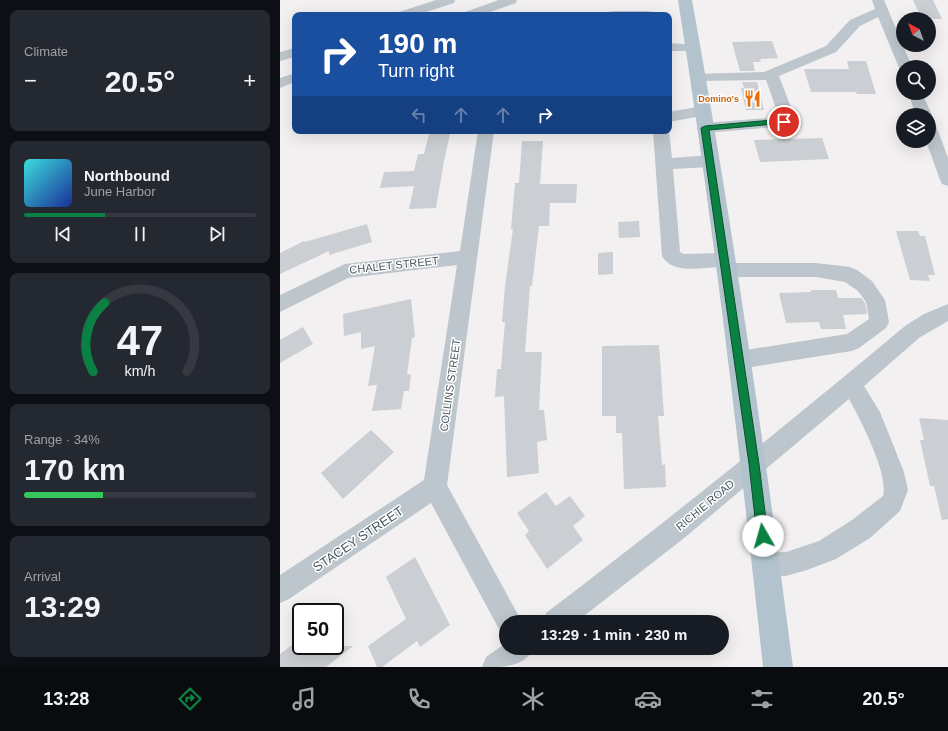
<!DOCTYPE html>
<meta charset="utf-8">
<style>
:root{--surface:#171b24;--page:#242831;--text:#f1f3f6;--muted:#9ea1a6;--line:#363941;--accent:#0b8043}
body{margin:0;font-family:Arial,sans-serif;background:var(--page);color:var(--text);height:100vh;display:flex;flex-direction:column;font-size:15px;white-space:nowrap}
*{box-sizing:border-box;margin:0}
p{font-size:13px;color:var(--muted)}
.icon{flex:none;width:22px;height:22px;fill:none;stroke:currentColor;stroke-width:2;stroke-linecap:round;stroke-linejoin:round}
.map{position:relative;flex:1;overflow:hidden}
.sheet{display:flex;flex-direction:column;gap:10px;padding:10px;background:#0d0f14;width:280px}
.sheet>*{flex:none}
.banner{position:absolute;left:12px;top:12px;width:380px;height:122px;border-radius:8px;box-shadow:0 4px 16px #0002;background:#1a4fa0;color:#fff;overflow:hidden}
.needle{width:26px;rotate:319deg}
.controls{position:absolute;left:616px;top:12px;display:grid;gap:8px}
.controls a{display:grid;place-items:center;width:40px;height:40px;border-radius:50%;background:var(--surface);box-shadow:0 4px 16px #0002;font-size:20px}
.speed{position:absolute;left:12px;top:603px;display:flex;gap:8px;font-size:20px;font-weight:700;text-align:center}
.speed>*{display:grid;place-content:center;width:52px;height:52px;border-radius:50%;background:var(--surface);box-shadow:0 4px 16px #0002;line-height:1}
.speed .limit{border:2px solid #111;border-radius:6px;background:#fff;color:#111}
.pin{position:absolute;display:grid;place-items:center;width:34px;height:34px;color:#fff;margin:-17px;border:2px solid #fff;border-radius:50%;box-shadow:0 1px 4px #0007}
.me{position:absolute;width:44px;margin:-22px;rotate:353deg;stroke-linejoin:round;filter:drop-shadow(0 0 3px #0008)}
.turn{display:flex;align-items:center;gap:14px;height:84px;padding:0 20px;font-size:18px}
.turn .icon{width:52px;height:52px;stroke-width:2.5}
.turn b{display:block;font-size:28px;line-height:34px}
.lanes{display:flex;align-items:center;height:38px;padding:0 20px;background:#0003;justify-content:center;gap:20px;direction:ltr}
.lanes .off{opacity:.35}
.big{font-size:30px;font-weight:600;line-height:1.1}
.sheet .card{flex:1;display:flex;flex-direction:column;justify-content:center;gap:6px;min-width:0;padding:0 14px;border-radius:8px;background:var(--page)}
.sheet .dial{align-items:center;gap:0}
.dial svg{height:104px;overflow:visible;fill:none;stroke:var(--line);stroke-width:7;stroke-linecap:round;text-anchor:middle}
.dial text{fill:var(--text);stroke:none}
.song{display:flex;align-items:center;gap:12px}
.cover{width:48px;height:48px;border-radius:6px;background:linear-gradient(135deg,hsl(180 70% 55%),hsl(230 70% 35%))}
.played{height:4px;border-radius:2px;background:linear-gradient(90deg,var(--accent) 35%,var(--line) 35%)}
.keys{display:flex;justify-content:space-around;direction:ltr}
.heat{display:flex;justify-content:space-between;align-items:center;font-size:22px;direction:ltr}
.charge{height:6px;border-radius:3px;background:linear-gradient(90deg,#34c759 34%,var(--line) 0)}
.trip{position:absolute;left:219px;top:615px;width:230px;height:40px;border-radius:20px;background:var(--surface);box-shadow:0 4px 16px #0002;font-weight:600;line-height:40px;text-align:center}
.menu{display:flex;height:64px;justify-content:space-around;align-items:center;background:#090b0e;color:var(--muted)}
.menu .icon{width:28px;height:28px}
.menu .active{color:var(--accent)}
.menu b{font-size:18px;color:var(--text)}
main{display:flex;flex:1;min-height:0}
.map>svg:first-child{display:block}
.building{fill:#cbced2}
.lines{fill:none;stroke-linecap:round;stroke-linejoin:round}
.minor{fill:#bdc6cc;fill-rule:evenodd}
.major{fill:#b2c3cd;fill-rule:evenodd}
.route{fill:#0b8043;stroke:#07532c}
.labels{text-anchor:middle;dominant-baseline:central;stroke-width:3;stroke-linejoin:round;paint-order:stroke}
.far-food-label{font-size:9px;font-weight:bold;fill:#c56008;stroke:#fff;text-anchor:end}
.street-label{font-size:11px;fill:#49565d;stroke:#fff}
.near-street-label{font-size:13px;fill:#49565d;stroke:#fff}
</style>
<main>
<section class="sheet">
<div class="card"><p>Climate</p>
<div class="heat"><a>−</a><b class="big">20.5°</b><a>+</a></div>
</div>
<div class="card">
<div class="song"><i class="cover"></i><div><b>Northbound</b><p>June Harbor</p></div></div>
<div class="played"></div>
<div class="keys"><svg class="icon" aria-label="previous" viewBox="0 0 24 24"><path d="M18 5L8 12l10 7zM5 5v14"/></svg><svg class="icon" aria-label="pause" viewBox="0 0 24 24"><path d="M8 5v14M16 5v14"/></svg><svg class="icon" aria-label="next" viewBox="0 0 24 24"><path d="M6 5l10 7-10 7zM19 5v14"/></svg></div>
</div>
<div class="card dial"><svg viewBox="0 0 100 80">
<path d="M14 69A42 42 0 1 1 86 69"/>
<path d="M14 69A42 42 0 0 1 23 16" stroke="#0b8043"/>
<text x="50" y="56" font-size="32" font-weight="700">47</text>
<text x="50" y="72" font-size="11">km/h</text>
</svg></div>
<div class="card"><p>Range · 34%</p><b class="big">170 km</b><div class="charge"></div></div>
<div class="card"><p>Arrival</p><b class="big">13:29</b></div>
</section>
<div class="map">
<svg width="668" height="667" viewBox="0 0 668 667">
<rect width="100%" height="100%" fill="#f3f0f1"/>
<!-- building -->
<g class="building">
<path d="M633 0H653L662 19H642Z"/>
<path d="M492 41 498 58 480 59 481 62H473L475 71H460L452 42Z"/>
<path d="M567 61H586L596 94H577L576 92H531L524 69H569Z"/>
<path d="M462 82H477L484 110H466L461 88H464Z"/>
<path d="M149 134H170L164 161 156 208 129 209 134 186 100 188 104 172 134 171 138 154H144Z"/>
<path d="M542 138 549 159 480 162 474 140Z"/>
<path d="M242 141H263L260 184H297L296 203H270L269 226H259L252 286H250L245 352H262L259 410H264L267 440 257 442 259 473 227 477 224 396 215 397 217 369H221L225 322H222L225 286 233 229H231L235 183H239Z"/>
<path d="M359 221 360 237 339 238 338 222Z"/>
<path d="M87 224 92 242 49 255V251L0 274V253L24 241 25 242Z"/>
<path d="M616 231H638L640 236H645L655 275H648L650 281 630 280Z"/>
<path d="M333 252V274L318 275V253Z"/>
<path d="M531 290H556L558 298H581L585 303 587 314 563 315 566 329H541L539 322 506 323 499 293 531 292Z"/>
<path d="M131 299 135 337 132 338 127 375 131 374 129 391H124L121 409 92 411 97 385 88 386 95 346 81 349V332L64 336 63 314Z"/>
<path d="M23 327 33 344 0 363V340Z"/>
<path d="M379 345 384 416H378L382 465 385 464 386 487 344 489 342 433H336V416H322V346Z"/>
<path d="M639 418 668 420V519L662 520 654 486H650L640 440H644Z"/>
<path d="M91 430 114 452 63 499 41 473Z"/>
<path d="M266 492 276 506 290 496 305 516 293 526 303 540 267 569 245 535 249 531 237 513Z"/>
<path d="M135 557 170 625 140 647 137 641 102 667H97L88 646 126 619 106 577Z"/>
<path d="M12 645 14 648 17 646H73L46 667H0V654Z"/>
</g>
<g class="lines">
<!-- minor -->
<g class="minor">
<path d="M156 0H175L174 3 137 15H117L119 12Z"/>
<path d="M219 0H237L236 3 202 15H183L185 12Z"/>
<path d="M592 0H604L632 67H623V71L620 70 598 17 580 26 556 52 499 76 515 118 509 126 425 133 419 132 417 128 419 124 425 123 499 117 486 80 418 81 413 80 411 77 413 74 484 72 546 46 570 20 595 9Z"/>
<path d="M333 11H368L373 12 375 15H326L328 12Z"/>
<path d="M389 43 418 45 420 48 418 51H389Z"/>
<path d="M15 48V57L0 61V52Z"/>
<path d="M15 73V82L0 88V78Z"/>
<path d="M628 93H642L652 115 649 119V115H636Z"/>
<path d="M422 106 427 107 430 111 427 115 389 122V112Z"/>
<path d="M649 123 655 124 657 128 668 158V186L662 184 660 180 646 141H649Z"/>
<path d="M198 131H214L167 485 242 622H226V634L220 631 151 503 9 599 0 603V575L144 480 177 265 68 278 0 312V295L65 264 180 251Z"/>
<path d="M373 131H389L392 158 430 155 436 157 438 161 436 165 430 167 393 169 400 252 404 254 444 253 451 255 453 260 452 263H536L570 267 577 270 592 281 605 300 609 322 606 328 579 348 572 351 459 369 452 366 449 360 452 354 459 351 567 334 589 319 586 302 578 291 565 282 536 277H446L439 275 437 270 438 267C421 268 391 274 382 256Z"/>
<path d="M668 304V321L639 338 584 386 600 412 624 472 628 490 620 511 590 538 556 559 527 570 506 576 487 577 478 574 475 565 478 556 487 553 506 552 539 541 572 520 603 496C609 474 580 419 569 399L403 539 296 622H262L266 613C388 520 507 425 625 326L644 314Z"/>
<path d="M226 643V648H254C244 667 226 667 202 667L206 657Z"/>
</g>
<!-- major -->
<path class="major" d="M398 0H412C452 221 484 444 513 667H483C459 444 433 221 398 0Z"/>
</g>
<!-- route -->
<path class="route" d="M504 119 506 120V123L429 130 479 464 488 536 487 540 483 542 479 540 477 536 469 464 421 128 425 126Z"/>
<!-- icons -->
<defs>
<symbol id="restaurant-bare" viewBox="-9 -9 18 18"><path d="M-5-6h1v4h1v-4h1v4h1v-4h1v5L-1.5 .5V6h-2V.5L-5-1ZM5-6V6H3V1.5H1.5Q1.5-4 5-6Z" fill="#e8710a" stroke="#fff" stroke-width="2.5" paint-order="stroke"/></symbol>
</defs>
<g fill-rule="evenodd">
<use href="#restaurant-bare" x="460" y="86" width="25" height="25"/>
</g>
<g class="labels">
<!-- far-food labels -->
<g class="far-food-label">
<text x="459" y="99">Domino's</text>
</g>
<!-- street labels -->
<g class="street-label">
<text transform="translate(114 265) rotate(-6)">CHALET STREET</text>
<text transform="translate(170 385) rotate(-82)">COLLINS STREET</text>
<text transform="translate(425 505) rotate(-40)">RICHIE ROAD</text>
</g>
<!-- near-street labels -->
<g class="near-street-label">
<text transform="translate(78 539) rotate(-34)">STACEY STREET</text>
</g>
</g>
</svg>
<div class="controls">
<a><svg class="needle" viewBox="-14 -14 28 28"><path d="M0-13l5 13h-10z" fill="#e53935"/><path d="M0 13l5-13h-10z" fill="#9ea1a6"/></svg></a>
<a><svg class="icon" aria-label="search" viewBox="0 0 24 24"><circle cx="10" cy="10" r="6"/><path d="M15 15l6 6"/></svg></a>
<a><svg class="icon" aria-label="layers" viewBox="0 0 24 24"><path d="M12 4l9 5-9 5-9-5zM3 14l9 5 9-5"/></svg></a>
</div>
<div class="speed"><div class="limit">50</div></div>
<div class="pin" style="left:504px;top:122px;background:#d93025"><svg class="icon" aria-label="arrive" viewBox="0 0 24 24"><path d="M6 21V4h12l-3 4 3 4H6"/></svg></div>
<svg class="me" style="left:483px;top:536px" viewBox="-20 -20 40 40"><circle r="19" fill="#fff"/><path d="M0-13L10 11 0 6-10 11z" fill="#0b8043"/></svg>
<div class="trip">13:29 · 1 min · 230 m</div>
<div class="banner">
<div class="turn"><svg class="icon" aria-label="right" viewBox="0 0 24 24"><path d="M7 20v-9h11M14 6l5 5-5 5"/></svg><div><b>190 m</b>Turn right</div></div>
<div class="lanes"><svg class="icon off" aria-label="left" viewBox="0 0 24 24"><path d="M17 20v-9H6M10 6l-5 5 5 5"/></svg><svg class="icon off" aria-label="ahead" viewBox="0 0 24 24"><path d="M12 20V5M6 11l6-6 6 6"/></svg><svg class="icon off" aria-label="ahead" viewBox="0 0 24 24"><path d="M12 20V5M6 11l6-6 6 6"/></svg><svg class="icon" aria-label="right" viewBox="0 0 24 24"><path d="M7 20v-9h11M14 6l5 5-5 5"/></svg></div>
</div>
</div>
</main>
<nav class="menu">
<b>13:28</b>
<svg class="icon active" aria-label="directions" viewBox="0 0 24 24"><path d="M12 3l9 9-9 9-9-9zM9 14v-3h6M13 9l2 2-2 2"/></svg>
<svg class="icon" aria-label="music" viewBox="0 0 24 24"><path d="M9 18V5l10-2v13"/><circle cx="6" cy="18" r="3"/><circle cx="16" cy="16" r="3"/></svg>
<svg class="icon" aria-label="phone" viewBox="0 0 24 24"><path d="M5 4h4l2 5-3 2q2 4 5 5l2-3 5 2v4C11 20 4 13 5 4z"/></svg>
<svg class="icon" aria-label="climate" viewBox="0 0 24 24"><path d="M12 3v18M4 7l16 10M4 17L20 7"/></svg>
<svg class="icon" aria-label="car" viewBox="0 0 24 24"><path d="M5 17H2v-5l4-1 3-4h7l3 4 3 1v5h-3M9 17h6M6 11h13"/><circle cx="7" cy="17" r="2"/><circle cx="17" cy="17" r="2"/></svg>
<svg class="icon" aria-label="filters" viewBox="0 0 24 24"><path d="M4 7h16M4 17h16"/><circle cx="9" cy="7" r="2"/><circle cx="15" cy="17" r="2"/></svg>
<b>20.5°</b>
</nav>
